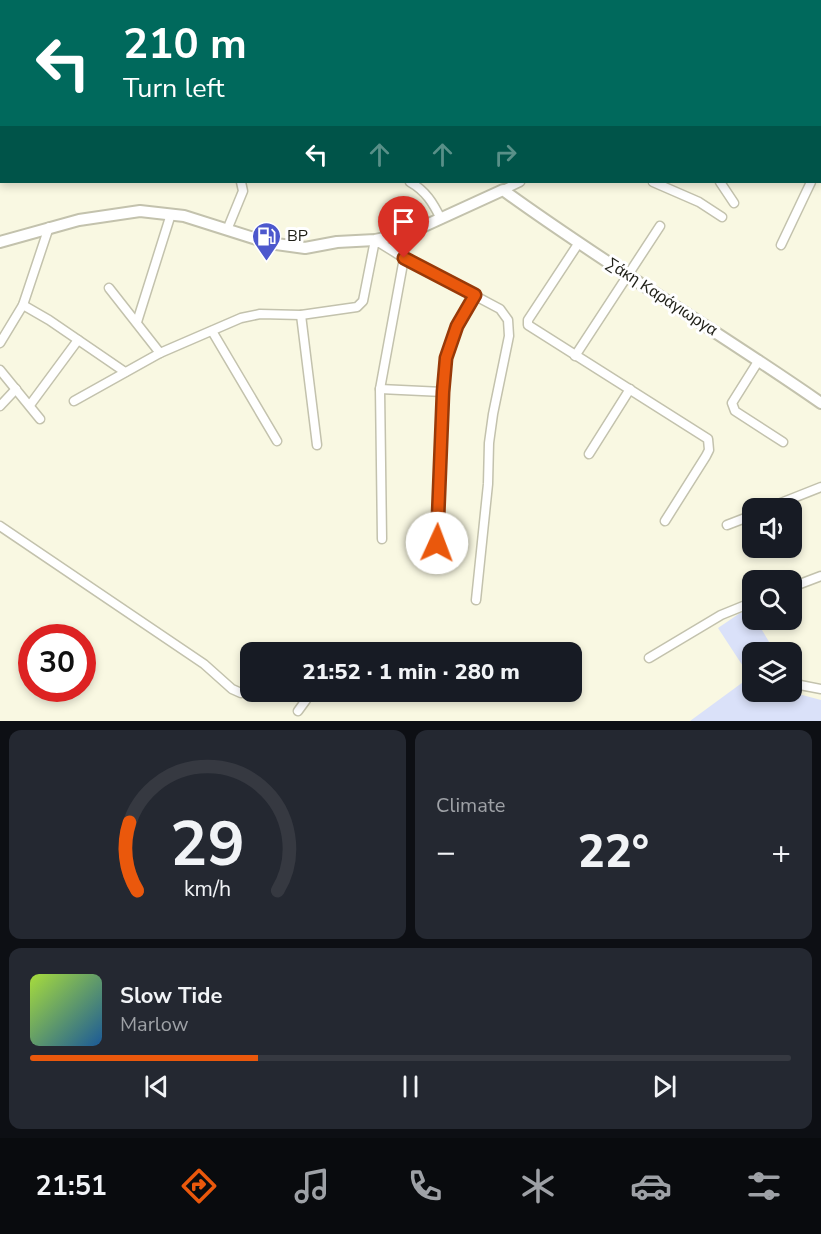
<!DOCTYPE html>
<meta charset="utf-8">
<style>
:root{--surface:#171b24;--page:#242831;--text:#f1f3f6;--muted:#9ea1a6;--line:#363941;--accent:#ea580c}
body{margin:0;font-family:"Nunito Sans",sans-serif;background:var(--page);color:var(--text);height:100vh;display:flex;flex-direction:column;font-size:22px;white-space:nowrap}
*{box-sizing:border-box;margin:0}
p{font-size:20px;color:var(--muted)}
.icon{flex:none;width:33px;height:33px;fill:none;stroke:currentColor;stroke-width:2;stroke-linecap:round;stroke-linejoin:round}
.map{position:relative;height:721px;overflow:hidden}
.panel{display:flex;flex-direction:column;gap:9px;padding:9px;background:#0d0f14;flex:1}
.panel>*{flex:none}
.hud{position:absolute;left:0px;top:0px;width:822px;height:183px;box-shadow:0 3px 9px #0003;background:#00695c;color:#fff;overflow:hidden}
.tools{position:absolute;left:742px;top:498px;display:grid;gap:12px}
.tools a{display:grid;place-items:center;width:60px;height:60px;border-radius:12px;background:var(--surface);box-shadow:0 3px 9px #0003;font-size:30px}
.speed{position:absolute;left:18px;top:624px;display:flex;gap:12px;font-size:30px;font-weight:700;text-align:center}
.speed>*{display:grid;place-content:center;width:78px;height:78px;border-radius:50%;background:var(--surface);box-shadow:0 3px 9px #0003;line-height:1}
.speed .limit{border:9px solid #d22;background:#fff;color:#111}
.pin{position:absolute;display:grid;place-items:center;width:51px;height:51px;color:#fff;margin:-62px -26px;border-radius:50% 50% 50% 0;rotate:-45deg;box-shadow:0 0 6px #0007}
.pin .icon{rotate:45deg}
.me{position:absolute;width:66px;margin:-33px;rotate:2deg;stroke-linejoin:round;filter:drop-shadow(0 0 4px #0008)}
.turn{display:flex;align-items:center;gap:21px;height:126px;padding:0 24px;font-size:27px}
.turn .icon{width:78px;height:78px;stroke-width:2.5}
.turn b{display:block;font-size:42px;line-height:51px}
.lanes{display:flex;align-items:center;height:57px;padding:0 24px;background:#0003;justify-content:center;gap:30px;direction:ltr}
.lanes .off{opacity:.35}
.big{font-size:45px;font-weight:800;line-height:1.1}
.panel .tile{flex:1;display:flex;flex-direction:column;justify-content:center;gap:9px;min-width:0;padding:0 21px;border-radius:12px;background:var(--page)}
.panel .dial{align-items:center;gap:0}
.dial svg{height:156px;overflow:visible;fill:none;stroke:var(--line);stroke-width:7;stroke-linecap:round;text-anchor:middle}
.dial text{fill:var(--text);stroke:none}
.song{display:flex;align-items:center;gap:18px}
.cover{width:72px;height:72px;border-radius:9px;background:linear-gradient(135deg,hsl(80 70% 55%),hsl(210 70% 35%))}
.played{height:6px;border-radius:3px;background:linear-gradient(90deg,var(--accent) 30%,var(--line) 30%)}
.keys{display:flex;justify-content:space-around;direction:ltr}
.heat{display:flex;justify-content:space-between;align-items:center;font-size:33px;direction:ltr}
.panel .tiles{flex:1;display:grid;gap:9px;grid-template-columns:1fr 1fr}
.tile:last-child{grid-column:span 2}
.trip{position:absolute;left:240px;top:642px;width:342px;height:60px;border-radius:12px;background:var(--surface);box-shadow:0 3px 9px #0003;font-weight:800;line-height:60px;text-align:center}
.tabs{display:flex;height:96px;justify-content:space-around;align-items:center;background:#090b0e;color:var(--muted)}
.tabs .icon{width:42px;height:42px}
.tabs .current{color:var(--accent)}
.tabs b{font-size:27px;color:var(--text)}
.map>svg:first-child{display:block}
.green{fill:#dae1f9}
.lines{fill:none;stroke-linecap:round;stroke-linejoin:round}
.minor-casing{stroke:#c3c2ad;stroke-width:11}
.tertiary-casing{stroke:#c3c2ad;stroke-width:14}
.minor{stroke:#fff;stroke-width:8}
.tertiary{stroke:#fff;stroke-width:10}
.route-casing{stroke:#983908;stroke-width:15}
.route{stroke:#ea580c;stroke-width:10}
.labels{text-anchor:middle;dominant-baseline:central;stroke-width:6;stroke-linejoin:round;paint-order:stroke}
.poi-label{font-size:16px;fill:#1f1f17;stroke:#fff;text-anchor:start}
.street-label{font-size:16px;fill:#1f1f17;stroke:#fff}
</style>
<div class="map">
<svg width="821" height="721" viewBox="0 0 821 721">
<rect width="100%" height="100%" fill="#f9f8e2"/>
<!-- green -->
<path class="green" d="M749 607 753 614V620H756L775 652H753V692H791L821 700V721H690L750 677 718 628Z"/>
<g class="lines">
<defs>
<g id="minor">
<path d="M51 0 54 2"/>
<path d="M126 0 128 2"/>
<path d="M192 0 194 2"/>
<path d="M784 0 787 2"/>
<path d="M156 2 157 0"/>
<path d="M239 2 240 0"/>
<path d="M690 2V0"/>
<path d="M820 76H821"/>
<path d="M820 162 821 161"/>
<path d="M410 182C426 191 433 203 441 219"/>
<path d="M653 182 699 202 722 217"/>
<path d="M720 182 734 203"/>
<path d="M503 190 520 182"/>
<path d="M227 230 243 191 241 182"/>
<path d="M578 244 528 320V325L708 439 709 450 706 456 665 521"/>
<path d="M781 245 811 182"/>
<path d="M109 288 160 353"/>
<path d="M23 305 49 320 125 372"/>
<path d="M301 315 317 445"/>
<path d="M137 322 171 214"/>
<path d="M212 331 277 441"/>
<path d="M0 343 23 305 49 227"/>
<path d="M575 356 660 226"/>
<path d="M759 360 732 403 735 411 783 442"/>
<path d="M0 370 40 419"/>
<path d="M380 389 443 392"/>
<path d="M74 401 160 353 241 318 260 314 301 315 357 307 363 301 375 240 404 258 500 309 508 320 509 336 493 414 489 443 488 484 476 600"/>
<path d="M30 405 78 340"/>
<path d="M0 406 16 389"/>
<path d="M589 454 630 389"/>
<path d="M768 508 821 487"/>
<path d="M727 525 753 515"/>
<path d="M0 526 204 664 232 689 241 693 250 690"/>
<path d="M382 539 380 389 404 258"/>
<path d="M437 543 443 392 446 358 457 326 475 295"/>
<path d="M792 587 821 576"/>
<path d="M649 658 721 615 753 602"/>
<path d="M800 685 821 689"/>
<path d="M298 711 306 700 307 692"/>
</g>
<path id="tertiary" d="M0 242 79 220 140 211 184 216 269 243 305 248 337 242 375 240 409 233 503 190C606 265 716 330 821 403"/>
</defs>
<!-- minor casing -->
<use href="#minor" class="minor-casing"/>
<!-- tertiary casing -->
<use href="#tertiary" class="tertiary-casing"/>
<!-- minor -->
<use href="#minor" class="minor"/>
<!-- tertiary -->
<use href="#tertiary" class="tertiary"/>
</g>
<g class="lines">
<defs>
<path id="route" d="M404 258 475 295 457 326 446 358 443 392 437 543"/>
</defs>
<!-- route casing -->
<use href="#route" class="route-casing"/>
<!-- route -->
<use href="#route" class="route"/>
</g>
<!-- icons -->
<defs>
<symbol id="fuel-pin" viewBox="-11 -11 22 30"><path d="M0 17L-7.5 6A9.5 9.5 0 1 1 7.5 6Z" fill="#4d58cd" stroke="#fff"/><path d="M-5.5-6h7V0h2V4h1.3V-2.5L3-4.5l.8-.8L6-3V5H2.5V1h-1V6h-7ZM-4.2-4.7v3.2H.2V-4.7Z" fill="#fff"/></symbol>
</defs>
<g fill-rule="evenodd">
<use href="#fuel-pin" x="250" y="220" width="33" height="45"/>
</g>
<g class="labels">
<!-- poi labels -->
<g class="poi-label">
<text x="287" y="236">BP</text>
</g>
<!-- street labels -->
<g class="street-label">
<text transform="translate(662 297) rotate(33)">Σάκη Καράγιωργα</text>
</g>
</g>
</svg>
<div class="tools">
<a><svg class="icon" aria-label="sound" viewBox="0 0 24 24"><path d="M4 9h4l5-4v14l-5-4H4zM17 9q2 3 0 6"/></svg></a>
<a><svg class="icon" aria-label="search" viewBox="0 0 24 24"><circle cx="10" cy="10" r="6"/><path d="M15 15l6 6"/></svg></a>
<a><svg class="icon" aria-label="layers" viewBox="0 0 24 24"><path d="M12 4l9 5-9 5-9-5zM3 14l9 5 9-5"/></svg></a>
</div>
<div class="speed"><div class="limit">30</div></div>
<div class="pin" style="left:404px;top:258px;background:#d93025"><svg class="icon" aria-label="arrive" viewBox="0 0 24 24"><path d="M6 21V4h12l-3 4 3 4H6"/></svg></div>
<svg class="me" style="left:437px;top:543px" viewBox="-20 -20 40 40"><circle r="19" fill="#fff"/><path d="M0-13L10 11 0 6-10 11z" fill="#ea580c"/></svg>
<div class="trip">21:52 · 1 min · 280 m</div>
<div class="hud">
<div class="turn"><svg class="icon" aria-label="left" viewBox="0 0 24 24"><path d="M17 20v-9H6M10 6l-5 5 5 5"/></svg><div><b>210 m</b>Turn left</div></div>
<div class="lanes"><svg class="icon" aria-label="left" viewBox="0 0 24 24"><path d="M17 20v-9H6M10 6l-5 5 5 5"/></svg><svg class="icon off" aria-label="ahead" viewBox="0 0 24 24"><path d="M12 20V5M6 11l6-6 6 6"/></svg><svg class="icon off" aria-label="ahead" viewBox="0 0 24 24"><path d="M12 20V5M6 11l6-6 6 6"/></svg><svg class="icon off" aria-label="right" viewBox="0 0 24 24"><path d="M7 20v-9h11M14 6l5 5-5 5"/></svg></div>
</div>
</div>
<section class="panel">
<div class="tiles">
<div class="tile dial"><svg viewBox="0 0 100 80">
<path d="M14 69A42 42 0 1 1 86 69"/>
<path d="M14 69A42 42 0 0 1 10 34" stroke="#ea580c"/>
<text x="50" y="56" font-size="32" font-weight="700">29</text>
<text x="50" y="72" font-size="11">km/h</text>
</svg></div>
<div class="tile"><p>Climate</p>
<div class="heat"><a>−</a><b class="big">22°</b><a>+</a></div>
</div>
<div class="tile">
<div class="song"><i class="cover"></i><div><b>Slow Tide</b><p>Marlow</p></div></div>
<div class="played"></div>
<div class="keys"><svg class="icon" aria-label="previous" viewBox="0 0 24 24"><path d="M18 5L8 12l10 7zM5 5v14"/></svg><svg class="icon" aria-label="pause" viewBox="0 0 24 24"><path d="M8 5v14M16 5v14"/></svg><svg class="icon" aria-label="next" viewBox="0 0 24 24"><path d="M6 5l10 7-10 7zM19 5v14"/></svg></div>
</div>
</div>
</section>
<nav class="tabs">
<b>21:51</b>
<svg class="icon current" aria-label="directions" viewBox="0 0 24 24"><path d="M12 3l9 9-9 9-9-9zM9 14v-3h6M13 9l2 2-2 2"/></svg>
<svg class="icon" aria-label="music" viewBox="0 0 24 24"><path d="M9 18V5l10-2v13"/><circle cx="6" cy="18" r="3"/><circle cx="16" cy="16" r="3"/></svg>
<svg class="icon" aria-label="phone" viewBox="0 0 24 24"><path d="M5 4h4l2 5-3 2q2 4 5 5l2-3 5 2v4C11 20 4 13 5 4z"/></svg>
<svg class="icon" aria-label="climate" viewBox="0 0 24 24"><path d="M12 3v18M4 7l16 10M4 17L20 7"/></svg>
<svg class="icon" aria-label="car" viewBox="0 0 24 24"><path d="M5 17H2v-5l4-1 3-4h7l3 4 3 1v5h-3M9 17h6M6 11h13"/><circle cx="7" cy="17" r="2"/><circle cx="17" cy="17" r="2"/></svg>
<svg class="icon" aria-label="filters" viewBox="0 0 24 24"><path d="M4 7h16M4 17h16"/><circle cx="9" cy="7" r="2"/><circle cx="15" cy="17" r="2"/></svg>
</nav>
